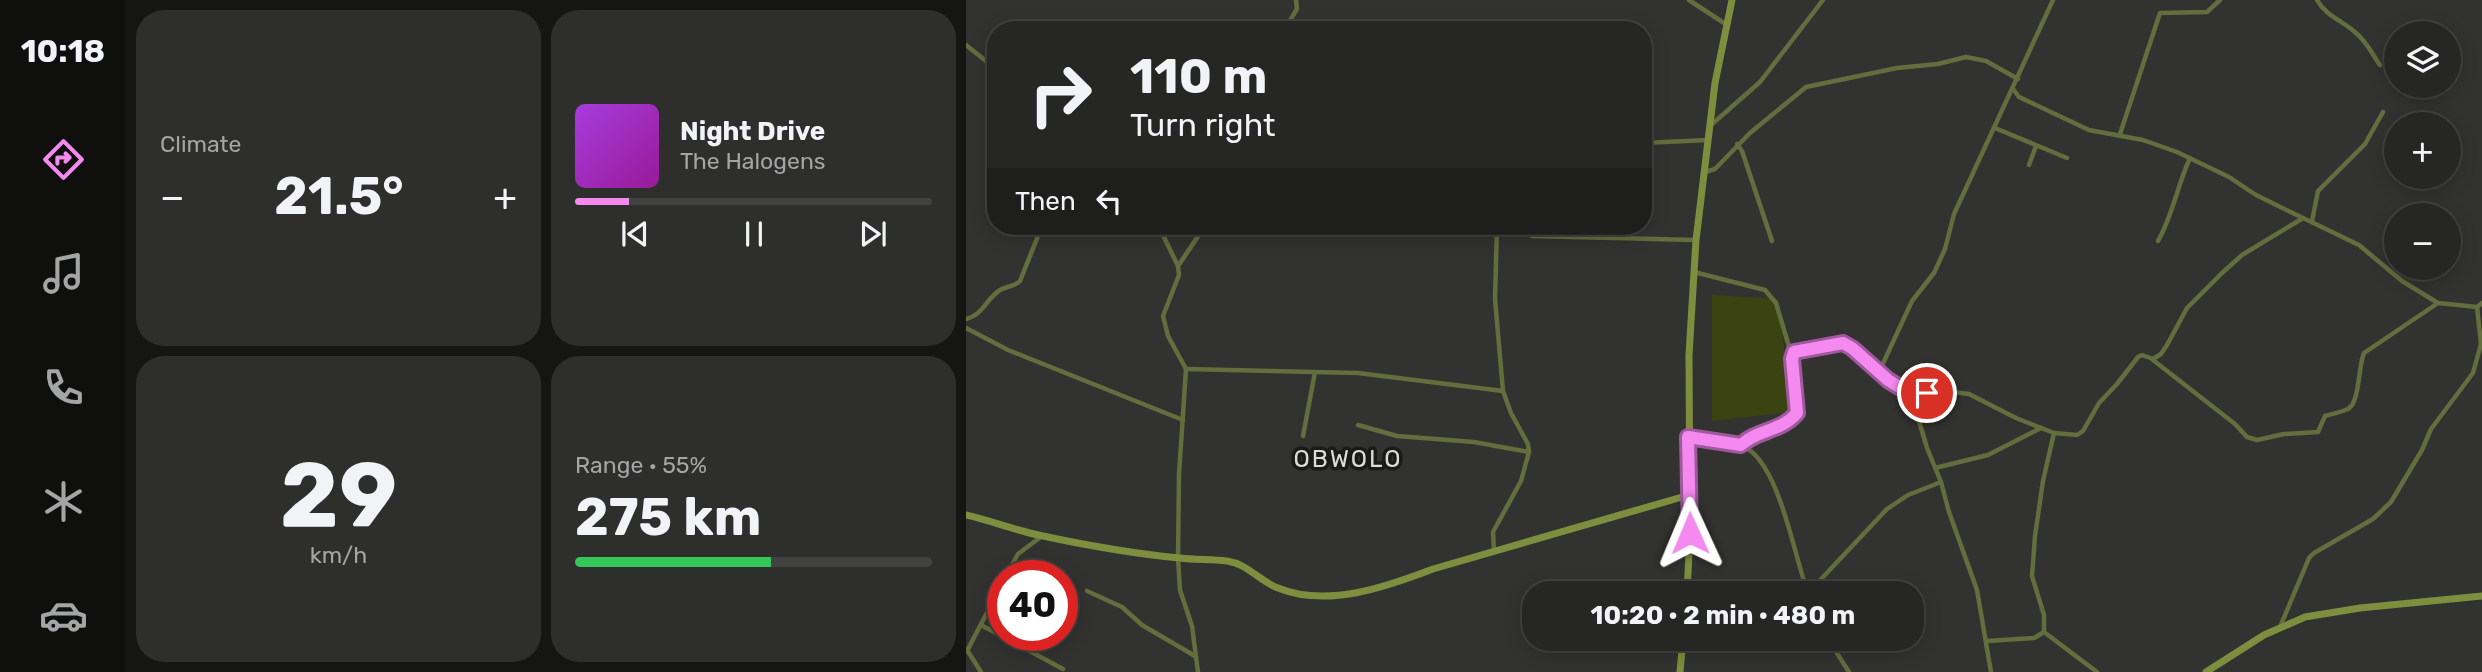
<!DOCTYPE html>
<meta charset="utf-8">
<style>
:root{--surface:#262624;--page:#2e2e2c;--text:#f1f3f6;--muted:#a4a5a6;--line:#424341;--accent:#f489f0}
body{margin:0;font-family:Rubik,sans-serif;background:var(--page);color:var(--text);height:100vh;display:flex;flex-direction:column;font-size:26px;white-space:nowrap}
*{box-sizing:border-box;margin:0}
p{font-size:23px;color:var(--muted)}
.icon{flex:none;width:38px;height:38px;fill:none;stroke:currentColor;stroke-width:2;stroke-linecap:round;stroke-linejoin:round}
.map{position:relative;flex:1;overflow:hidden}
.side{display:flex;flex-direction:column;gap:10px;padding:10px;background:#151514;width:840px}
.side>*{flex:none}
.hud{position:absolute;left:21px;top:21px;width:665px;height:214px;border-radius:28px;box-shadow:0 4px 18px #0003,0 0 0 2px var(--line);background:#262624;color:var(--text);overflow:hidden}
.controls{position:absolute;left:1418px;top:21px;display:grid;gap:14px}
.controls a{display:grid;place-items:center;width:77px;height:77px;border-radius:50%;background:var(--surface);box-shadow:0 4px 18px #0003,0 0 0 2px var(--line);font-size:35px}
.speed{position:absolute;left:21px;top:560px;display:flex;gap:14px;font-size:35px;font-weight:700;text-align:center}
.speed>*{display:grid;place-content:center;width:91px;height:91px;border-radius:50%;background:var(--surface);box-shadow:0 4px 18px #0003,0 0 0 2px var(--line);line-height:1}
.speed .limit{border:10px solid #d22;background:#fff;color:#111}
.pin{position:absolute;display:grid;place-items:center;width:60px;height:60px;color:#fff;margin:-30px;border:4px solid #fff;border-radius:50%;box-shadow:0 2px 7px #0007}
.me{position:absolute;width:77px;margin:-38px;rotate:359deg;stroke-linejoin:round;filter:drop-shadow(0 0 5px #0008)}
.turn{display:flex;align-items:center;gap:24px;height:147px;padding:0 28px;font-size:32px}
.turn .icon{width:91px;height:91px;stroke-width:2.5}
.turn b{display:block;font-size:49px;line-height:60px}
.then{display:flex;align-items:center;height:66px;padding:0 28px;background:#0003;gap:14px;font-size:26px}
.big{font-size:52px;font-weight:700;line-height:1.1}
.side .tile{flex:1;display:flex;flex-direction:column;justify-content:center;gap:10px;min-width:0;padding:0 24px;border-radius:28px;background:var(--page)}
.side .dial{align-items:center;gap:0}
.dial b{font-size:91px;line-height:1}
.song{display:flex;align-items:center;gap:21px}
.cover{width:84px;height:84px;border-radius:10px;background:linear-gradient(135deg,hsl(280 70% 55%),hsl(300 70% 35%))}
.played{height:7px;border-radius:4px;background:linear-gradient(90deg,var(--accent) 15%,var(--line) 15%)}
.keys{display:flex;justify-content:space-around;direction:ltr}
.heat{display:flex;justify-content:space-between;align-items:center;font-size:38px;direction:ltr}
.charge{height:10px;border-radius:5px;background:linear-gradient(90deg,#34c759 55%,var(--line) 0)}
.side .tiles{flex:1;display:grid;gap:10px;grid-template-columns:repeat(2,1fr)}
.trip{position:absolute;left:556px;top:581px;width:402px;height:70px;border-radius:28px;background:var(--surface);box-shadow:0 4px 18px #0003,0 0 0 2px var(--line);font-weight:700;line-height:70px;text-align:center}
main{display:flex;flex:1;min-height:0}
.tab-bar{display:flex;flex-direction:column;width:126px;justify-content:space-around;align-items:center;background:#0f0f0e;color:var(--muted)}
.tab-bar .icon{width:49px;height:49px}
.tab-bar .selected{color:var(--accent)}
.tab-bar b{font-size:32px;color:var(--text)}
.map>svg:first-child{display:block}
.green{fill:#3b4312}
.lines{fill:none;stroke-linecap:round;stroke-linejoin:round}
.street{stroke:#646d3d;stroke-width:4.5}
.secondary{stroke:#7f8e3e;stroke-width:7}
.route-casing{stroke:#9f599c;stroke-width:18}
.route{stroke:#f489f0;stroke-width:12}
.labels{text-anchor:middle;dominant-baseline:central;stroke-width:7;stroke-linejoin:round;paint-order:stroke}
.quarter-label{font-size:24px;letter-spacing:2px;fill:#dbdcd9;stroke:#1a1a19}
</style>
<main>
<nav class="tab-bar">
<b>10:18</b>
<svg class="icon selected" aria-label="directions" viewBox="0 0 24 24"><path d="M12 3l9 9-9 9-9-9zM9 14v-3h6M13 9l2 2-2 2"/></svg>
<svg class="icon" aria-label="music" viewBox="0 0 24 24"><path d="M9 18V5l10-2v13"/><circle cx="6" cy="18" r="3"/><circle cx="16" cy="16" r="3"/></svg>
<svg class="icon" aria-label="phone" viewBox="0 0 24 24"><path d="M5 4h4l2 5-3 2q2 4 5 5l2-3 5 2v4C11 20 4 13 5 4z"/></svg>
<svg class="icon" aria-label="climate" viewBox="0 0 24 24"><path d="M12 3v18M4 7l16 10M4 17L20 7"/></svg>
<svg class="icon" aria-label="car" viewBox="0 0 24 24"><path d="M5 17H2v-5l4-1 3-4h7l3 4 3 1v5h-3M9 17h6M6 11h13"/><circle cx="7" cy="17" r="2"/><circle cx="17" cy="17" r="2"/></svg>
</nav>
<section class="side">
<div class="tiles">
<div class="tile"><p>Climate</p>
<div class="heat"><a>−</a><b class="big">21.5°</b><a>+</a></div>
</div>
<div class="tile">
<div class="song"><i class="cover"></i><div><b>Night Drive</b><p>The Halogens</p></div></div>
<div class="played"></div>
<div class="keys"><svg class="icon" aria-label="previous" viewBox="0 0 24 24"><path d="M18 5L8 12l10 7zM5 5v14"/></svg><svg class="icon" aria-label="pause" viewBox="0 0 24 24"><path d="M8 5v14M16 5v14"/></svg><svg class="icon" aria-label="next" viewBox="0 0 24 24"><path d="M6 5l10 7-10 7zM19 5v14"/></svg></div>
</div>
<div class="tile dial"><b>29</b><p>km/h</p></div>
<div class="tile"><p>Range · 55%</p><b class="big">275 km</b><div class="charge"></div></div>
</div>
</section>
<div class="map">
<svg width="1516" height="672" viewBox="0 0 1516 672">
<rect width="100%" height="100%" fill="#323330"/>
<!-- green -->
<path class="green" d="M746 295 812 299 826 412 746 421Z"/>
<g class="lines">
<!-- street -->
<g class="street">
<path d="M723 0 761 25"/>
<path d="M1351 0C1361 17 1376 20 1390 33 1400 41 1407 55 1414 65"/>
<path d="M318 30 331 9 330 0"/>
<path d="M0 45 30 69"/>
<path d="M1047 89 1053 97 1123 130 1177 140 1211 152 1263 177 1290 195 1337 218 1393 245 1436 281 1472 303 1511 307 1516 303"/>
<path d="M745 125 794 82 857 0"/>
<path d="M1029 128 1101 158"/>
<path d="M1154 134 1194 13 1241 12 1254 0"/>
<path d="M677 143 742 140"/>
<path d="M771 144 776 151 806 241"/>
<path d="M1063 165 1070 146"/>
<path d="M739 172 749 169 784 133 840 87 931 68 972 64 1000 57 1020 61 1052 79"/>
<path d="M1346 221 1352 191 1399 144 1417 112"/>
<path d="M188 226 195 231 212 266 213 275 197 316 202 336 220 369 213 474 212 558 214 590 226 626 232 672"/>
<path d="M566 236 729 240"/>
<path d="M1192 241C1207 215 1211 186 1224 158"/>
<path d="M212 266 239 226"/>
<path d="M728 272 799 290 810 303 824 350 828 352 877 343 886 348 922 380 945 394 977 391 1003 394 1050 418 1088 433 1111 435 1117 431 1133 403 1151 384 1172 357 1176 355 1187 359 1195 354 1201 345 1221 308 1256 273 1276 255 1337 218"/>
<path d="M0 319C17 315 20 299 34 290 41 286 48 287 54 281L76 226"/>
<path d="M0 328 42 350 217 420"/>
<path d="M1187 360 1269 424 1281 437 1291 440 1318 434 1352 432 1359 416C1366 414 1375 412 1382 409 1394 402 1392 367 1398 353L1472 303"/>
<path d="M220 369 392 373 537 391"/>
<path d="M913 372 946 301 968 273 979 249 988 214 1087 0"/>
<path d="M945 394 961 448 975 482 983 512 1011 590 1025 672"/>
<path d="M392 425 431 436 508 442 563 452"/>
<path d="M1088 433 1077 481 1069 536 1066 576 1078 615V632L1131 672"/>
<path d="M337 436 349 372"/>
<path d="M723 437C740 440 762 440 777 446 814 463 828 557 842 593"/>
<path d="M775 445C792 429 815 432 831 413L826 358 828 352"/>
<path d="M969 468 1022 455 1075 428"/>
<path d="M528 551 527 532 555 481 563 452 562 444 545 413 537 391 529 299 531 226"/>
<path d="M40 576 52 554 76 536"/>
<path d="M121 591 156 607 176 625 229 656"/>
<path d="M842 593 921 509 942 495 975 482"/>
<path d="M15 625 97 669"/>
<path d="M1314 627 1343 558 1348 553 1407 519 1425 502 1456 450 1465 429 1507 373 1515 344 1511 307"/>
<path d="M862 639 883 672"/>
<path d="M1021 641 1068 638 1078 632"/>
<path d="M1 650 15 672"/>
<path d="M1 651 37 582"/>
</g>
<!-- secondary -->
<g class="secondary">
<path d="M0 515C26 521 51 531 77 536 119 545 171 554 214 558 229 560 246 559 261 561 282 564 293 581 312 588 361 608 420 587 467 569L723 495"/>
<path d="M721 593 724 533 723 355 730 240 749 83 766 0"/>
<path d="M714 672 717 639"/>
<path d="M1240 672 1298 635 1339 617 1394 608 1516 596"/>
</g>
</g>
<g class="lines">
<defs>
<path id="route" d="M724 533 722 437 775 445C792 429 815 432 831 413L826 359 828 352 877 343 886 348 922 380 938 390 945 394 961 393"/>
</defs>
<!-- route casing -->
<use href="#route" class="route-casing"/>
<!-- route -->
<use href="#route" class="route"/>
</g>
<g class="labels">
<!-- quarter labels -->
<g class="quarter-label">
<text x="382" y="459">OBWOLO</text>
</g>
</g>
</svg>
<div class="controls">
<a><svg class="icon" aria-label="layers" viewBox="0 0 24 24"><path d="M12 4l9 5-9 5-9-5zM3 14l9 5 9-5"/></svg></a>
<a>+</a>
<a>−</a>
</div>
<div class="speed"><div class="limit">40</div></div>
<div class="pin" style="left:961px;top:393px;background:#d93025"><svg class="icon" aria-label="arrive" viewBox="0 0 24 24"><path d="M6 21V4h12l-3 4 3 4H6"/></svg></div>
<svg class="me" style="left:724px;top:533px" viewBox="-20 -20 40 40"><path d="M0-17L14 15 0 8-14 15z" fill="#f489f0" stroke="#fff" stroke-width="4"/></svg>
<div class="trip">10:20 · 2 min · 480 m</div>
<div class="hud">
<div class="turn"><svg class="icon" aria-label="right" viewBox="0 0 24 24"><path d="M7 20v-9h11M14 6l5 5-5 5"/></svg><div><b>110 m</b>Turn right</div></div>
<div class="then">Then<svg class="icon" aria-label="left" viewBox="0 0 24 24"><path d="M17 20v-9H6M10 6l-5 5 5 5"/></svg></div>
</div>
</div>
</main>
